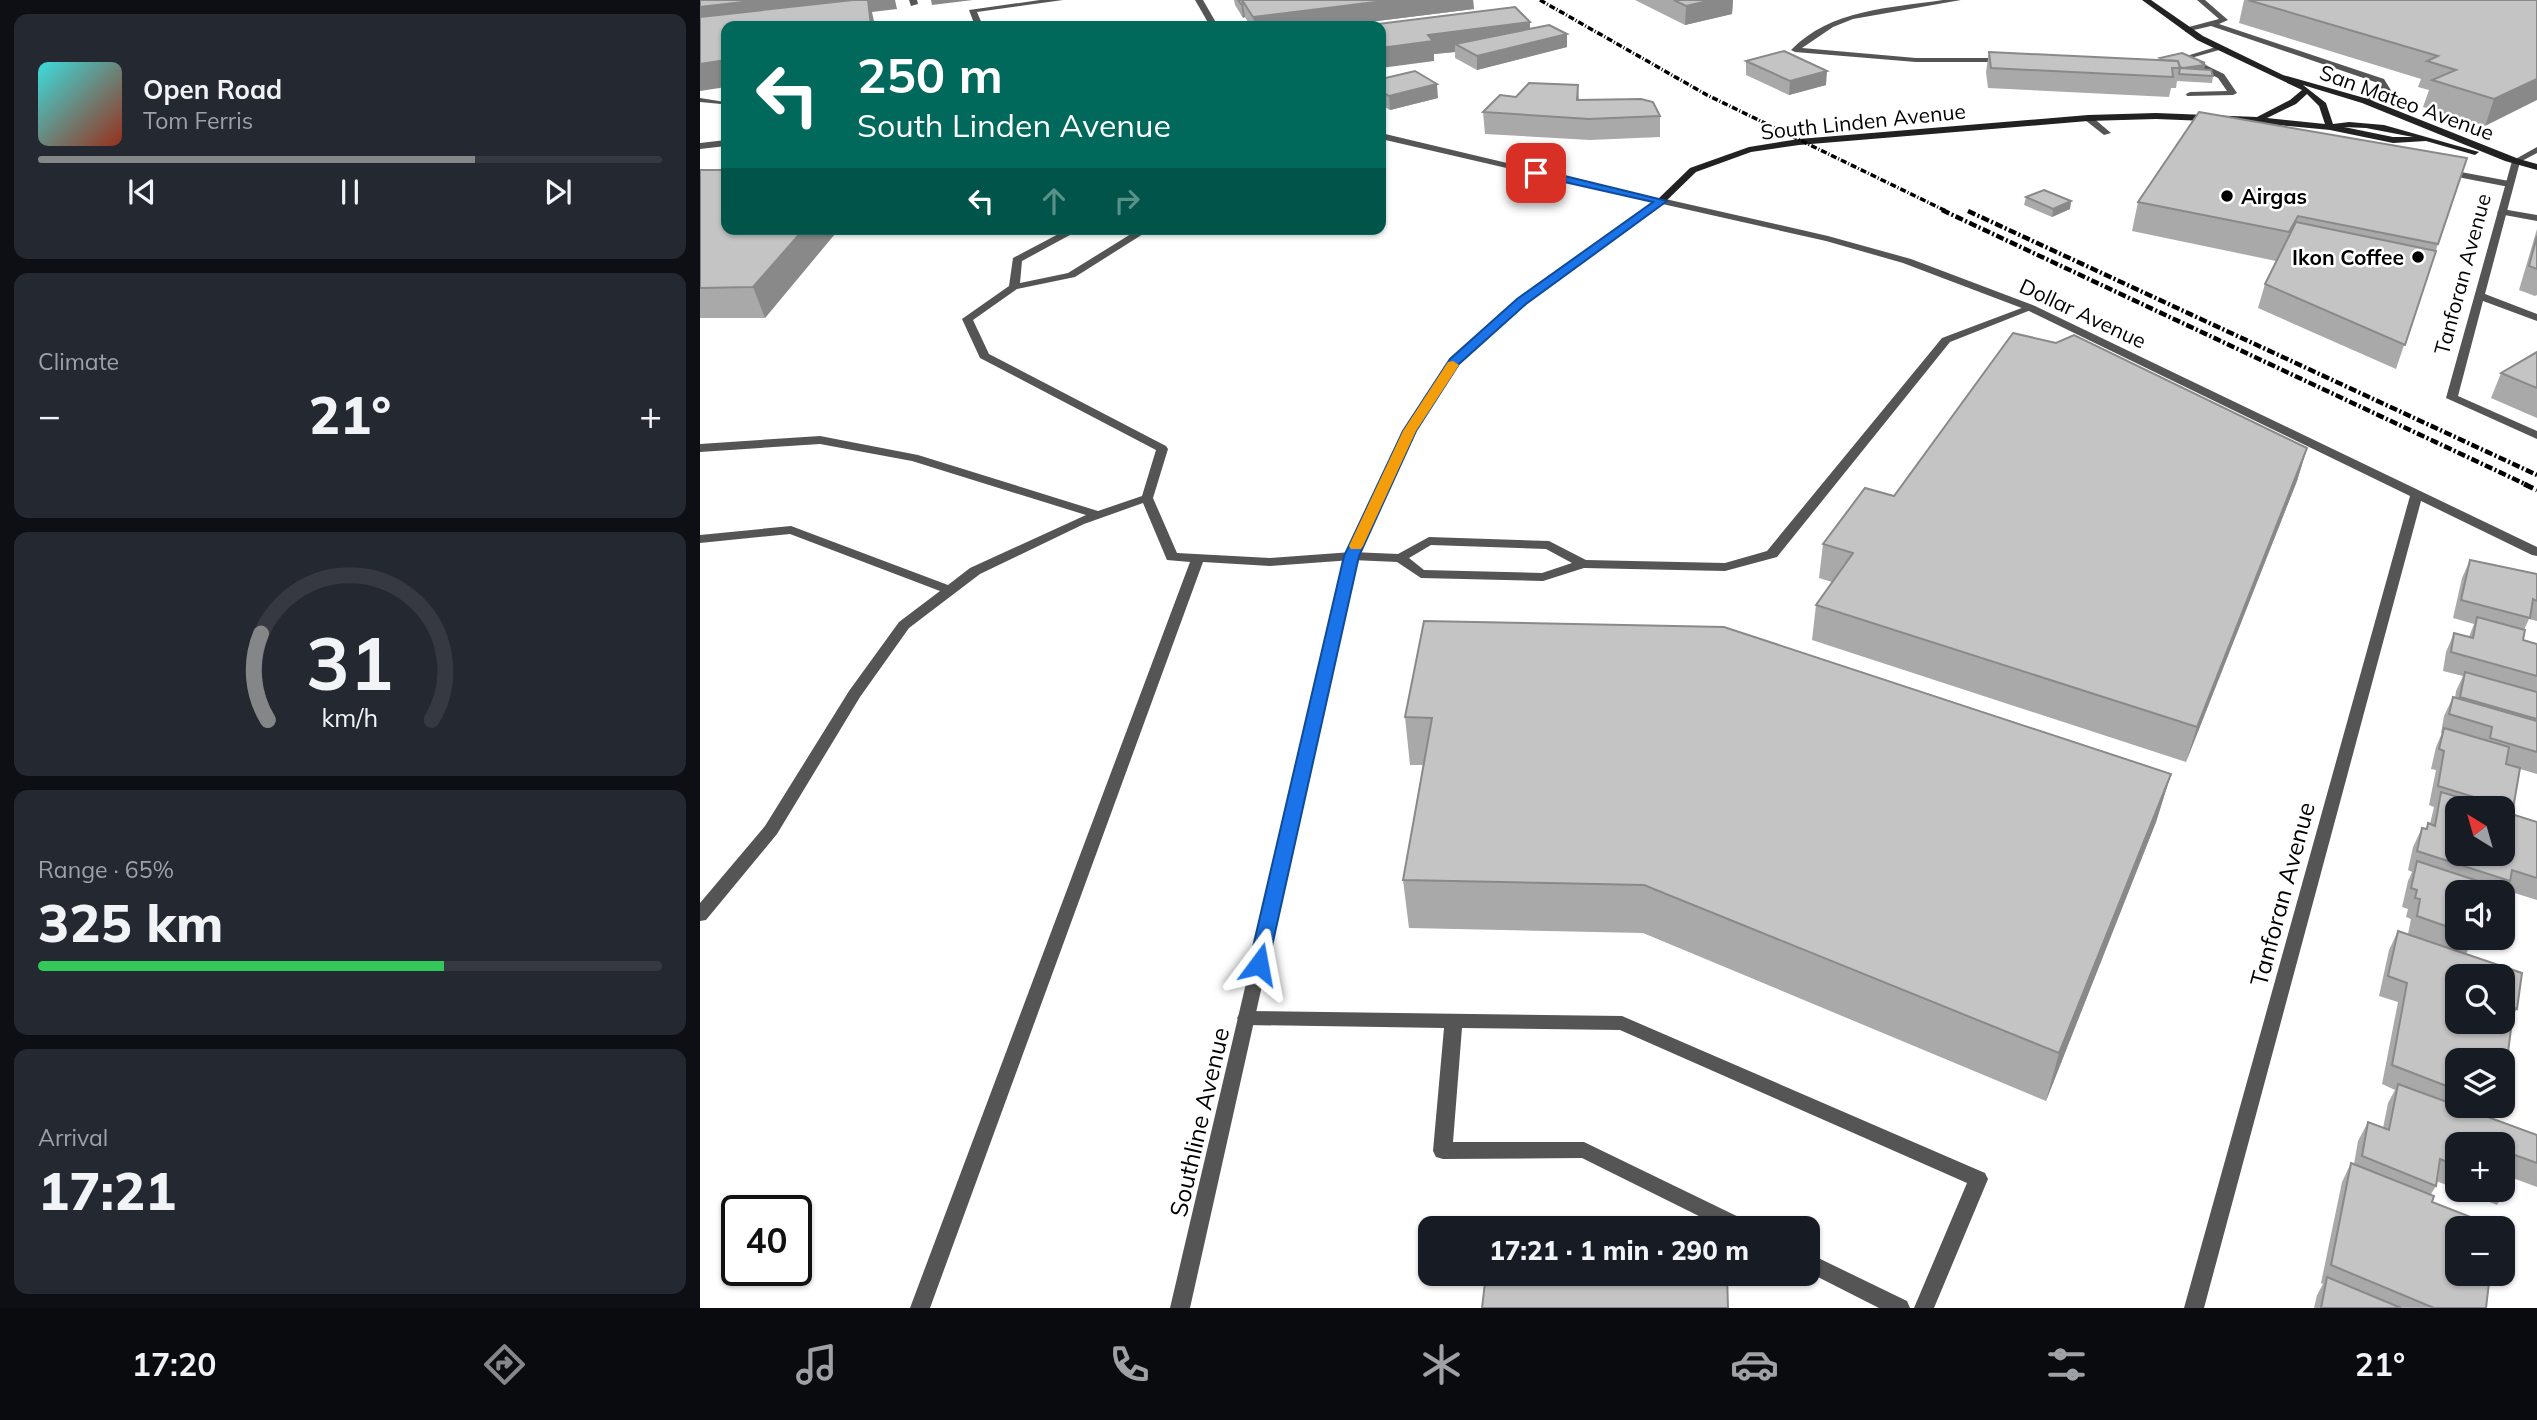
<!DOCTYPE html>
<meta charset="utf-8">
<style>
:root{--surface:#171b24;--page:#242831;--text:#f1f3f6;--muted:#9ea1a6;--line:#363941;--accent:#858687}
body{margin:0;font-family:Mulish,sans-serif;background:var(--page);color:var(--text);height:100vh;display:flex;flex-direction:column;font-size:26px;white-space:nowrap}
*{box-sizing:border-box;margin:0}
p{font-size:23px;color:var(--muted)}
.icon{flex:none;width:38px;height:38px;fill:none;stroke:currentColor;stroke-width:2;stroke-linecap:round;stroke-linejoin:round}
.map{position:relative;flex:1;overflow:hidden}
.details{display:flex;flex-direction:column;gap:14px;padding:14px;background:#0d0f14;width:700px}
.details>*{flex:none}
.top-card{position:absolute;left:21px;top:21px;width:665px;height:214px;border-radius:14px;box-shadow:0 2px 5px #0004;background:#00695c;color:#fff;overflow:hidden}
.needle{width:46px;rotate:323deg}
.tools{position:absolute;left:1745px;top:796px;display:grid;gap:14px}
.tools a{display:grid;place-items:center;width:70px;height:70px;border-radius:14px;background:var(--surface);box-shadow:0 2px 5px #0004;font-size:35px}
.speed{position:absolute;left:21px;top:1195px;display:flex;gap:14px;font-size:35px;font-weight:700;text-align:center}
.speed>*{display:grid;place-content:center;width:91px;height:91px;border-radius:50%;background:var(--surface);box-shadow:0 2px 5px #0004;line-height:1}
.speed .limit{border:4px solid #111;border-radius:10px;background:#fff;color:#111}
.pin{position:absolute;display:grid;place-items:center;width:60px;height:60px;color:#fff;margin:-30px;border-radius:14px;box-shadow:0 4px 10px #0006}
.me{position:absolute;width:77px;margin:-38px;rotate:13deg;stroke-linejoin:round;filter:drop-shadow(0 0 5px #0008)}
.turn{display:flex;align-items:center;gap:24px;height:147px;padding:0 21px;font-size:32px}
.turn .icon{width:91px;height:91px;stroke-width:2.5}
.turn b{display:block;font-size:49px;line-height:60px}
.lanes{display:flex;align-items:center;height:66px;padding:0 21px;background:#0003;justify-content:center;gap:35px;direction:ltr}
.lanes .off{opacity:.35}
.big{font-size:52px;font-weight:800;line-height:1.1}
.details .tile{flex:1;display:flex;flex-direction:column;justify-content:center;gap:10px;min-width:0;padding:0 24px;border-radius:14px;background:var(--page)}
.details .dial{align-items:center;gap:0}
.dial svg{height:182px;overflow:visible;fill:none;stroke:var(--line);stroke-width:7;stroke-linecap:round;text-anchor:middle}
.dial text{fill:var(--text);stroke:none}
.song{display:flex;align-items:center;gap:21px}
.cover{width:84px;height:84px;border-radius:10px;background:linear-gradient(135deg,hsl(180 70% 55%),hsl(10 70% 35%))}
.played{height:7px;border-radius:4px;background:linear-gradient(90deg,var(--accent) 70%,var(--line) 70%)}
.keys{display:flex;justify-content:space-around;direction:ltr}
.heat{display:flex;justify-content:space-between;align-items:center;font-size:38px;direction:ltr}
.charge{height:10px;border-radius:5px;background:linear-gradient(90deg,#34c759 65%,var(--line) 0)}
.trip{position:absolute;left:718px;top:1216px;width:402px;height:70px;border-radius:14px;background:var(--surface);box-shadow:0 2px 5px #0004;font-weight:800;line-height:70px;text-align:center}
.menu{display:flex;height:112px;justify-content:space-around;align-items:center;background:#090b0e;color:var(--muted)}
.menu .icon{width:49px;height:49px}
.menu .on{color:var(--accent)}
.menu b{font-size:32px;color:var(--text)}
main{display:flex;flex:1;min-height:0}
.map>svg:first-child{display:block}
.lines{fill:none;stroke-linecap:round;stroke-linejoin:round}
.service{fill:#555;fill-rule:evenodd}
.minor{fill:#555;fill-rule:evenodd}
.tertiary{fill:#555;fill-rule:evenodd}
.secondary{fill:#222;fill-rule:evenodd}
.rail-far2{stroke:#000;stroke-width:3.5;stroke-dasharray:6 2 1 2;stroke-linecap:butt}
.rail-far1{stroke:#000;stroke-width:4.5;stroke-dasharray:8 2.5 2 2.5;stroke-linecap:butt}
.rail{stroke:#000;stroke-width:5;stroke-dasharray:10 3.5 2 3.5;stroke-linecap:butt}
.wall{fill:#a9a9a9;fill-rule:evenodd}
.shaded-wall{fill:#898989}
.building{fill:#c4c4c4;stroke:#898989;stroke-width:2}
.route{fill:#1a73e8;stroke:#114b97;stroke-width:2}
.slow{fill:#f59e0b}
.poi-dot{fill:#000;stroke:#fff;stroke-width:2.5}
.labels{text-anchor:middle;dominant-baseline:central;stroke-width:5;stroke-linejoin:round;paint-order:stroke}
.far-street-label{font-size:21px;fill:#000;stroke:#fff}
.far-poi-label{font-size:21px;font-weight:bold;fill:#000;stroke:#fff;text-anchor:start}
.street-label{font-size:24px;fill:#000;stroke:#fff}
</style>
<main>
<section class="details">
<div class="tile">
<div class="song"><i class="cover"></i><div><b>Open Road</b><p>Tom Ferris</p></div></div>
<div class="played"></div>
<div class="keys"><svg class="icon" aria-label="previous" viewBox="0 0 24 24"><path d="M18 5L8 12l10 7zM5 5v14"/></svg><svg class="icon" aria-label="pause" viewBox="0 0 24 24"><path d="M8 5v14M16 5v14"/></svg><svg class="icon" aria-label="next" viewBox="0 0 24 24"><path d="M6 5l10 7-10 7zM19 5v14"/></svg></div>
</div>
<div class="tile"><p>Climate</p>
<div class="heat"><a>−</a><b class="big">21°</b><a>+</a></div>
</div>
<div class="tile dial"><svg viewBox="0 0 100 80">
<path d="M14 69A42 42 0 1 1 86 69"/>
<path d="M14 69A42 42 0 0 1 11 31" stroke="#858687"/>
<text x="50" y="56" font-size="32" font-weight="700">31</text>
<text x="50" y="72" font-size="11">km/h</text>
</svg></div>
<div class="tile"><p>Range · 65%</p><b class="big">325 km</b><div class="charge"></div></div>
<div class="tile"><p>Arrival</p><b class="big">17:21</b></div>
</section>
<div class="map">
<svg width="1837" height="1308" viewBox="0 0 1837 1308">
<rect width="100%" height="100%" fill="#fff"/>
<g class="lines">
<!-- service -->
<g class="service">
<path d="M209 0H217L218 4 211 6Z"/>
<path d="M340 0H363L277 12 283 26H275L269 10Z"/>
<path d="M1243 0H1261L1153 19 1133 27 1102 48 1216 58H1307L1311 60 1310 62H1216L1095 52 1091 50C1131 9 1190 8 1243 0Z"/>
<path d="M1497 0H1505L1528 20 1519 24 1684 79 1692 92 1668 103H1662V99L1683 91 1678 83 1511 26 1485 32V28L1519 19Z"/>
<path d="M512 21 516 23 515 25 485 26Z"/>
<path d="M1519 46 1526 48 1491 58 1524 74 1537 93 1533 95 1487 96 1486 94 1490 92 1527 91 1518 78 1480 58Z"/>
<path d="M0 98 25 102 21 104 0 102Z"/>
<path d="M1385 116H1391L1411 133 1404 135 1385 120Z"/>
<path d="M26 140V146L0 149V143Z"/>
<path d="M1745 169 1809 181 1814 184 1809 187 1742 174V170Z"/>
<path d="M1802 209 1837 215V221L1799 214 1797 212Z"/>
<path d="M368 229H381L322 261 320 283 368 273 439 229H451L375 277 317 289 273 320 289 354 466 446 468 449 453 498 477 553 570 558 652 552 698 554 729 537 849 541 886 560 1025 563 1067 551 1242 338 1327 306H1335L1336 308 1250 342 1077 557 1025 571 884 568 843 581 721 578 697 562 652 560 570 566 503 562 230 1308H210L490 562 467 560 443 503 384 524 280 574 209 628 160 697 77 834 6 920 0 921V903L65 826 149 691 199 622 240 591 90 534 0 543V535L91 526 248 585 270 568 386 515 212 461 120 444 0 452V444L120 436 218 455 398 511 442 496 456 450 280 358 262 319 309 286 313 258ZM731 545 846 549 872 563 842 573 724 570 709 558Z"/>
<path d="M546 1011 922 1016 1285 1173 1288 1179 1234 1308H1214L1267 1183 920 1030 762 1028 753 1142H884L1049 1222 1052 1228H1023L882 1158 743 1159 736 1157 733 1151 744 1028 546 1025 540 1023 537 1018 540 1013Z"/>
<path d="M1108 1253 1207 1301 1210 1308H1179L1108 1272Z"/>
</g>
<!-- minor -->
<g class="minor">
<path d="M1837 147V153L1820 162 1785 294 1837 314V321L1783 301 1758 396 1837 431V439L1746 398 1812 161Z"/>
<path d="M961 198 1128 236 1211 259 1335 306 1837 547V556L1832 555 1721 501 1504 1308H1484L1710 496 1327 310 1203 263 1126 241 958 203V199Z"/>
</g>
<!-- tertiary -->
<g class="tertiary">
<path d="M495 0H503L518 26H510Z"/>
<path d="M681 133 966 201 825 304 759 364 716 431 658 556 490 1308H470L646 556 704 431 751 360 817 300 954 202 681 139Z"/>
</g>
<!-- secondary -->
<path class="secondary" d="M1442 0H1451L1503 36 1583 75 1668 99 1819 159 1837 164V170L1805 161 1662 103 1603 85 1626 103 1633 124 1649 122 1684 125 1779 152 1775 155 1726 141 1693 143 1630 130 1557 123 1456 119 1388 121 1099 145 1051 152 996 172 964 203 956 201 990 168 1049 147 1099 139 1388 115 1456 113 1557 117 1590 100 1602 90 1497 40ZM1607 94 1619 106 1625 124 1567 118 1596 104ZM1644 127 1666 128 1713 137H1693Z"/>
<!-- rail-far2 -->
<path class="rail-far2" d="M840 0 1007 95 1246 211"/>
<!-- rail-far1 -->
<g class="rail-far1">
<path d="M1242 210 1827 485"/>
<path d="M1268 211 1837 475"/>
</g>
<!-- rail -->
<path class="rail" d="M1824 484 1837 490"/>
</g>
<!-- wall -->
<g class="wall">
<path d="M534 0H773L774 9 637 26H550L545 17 543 18 535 5Z"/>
<path d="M935 0H1033L1032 14 985 25Z"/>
<path d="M1544 0H1837L1785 126 1723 107 1729 90 1718 87 1721 79 1539 23Z"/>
<path d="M681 26 867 47 777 70 755 58V52L734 54V61Z"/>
<path d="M1289 52 1460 60V58L1505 63 1504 69 1513 76 1512 83 1477 81 1476 88H1471L1469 97 1288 88 1286 72Z"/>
<path d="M1046 61 1126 85 1089 95 1046 75Z"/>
<path d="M681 79 738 98 690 110 681 105Z"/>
<path d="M878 85 879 100 960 116V137L890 140 785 134 783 112 816 97Z"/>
<path d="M1767 158 1696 369 1558 308 1565 284 1576 261 1432 231 1438 202Z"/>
<path d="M0 170 26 229H139L65 318H0Z"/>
<path d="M1326 197 1371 201 1370 209 1352 217 1324 205Z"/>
<path d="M1837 229V295L1835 296 1819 290Z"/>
<path d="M1837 352V418L1791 398 1801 373Z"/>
<path d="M1607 448 1597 481 1486 762 1112 640 1116 605 1132 582 1119 578 1123 544 1194 496Z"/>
<path d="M1770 560 1837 574V621L1829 619 1824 630 1823 640 1837 644V774L1820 769 1813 809 1811 813 1837 822V900L1805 890 1802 895V892H1757V938H1774L1766 954 1822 973 1817 1009 1806 1027 1811 1029 1802 1100V1060H1757V1106H1802L1794 1119 1837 1135V1187L1810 1177 1809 1186 1797 1205 1759 1190H1802V1144H1757V1189L1736 1181V1186L1731 1194 1734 1196 1732 1202 1796 1227V1228H1757V1274H1790L1786 1308H1614L1617 1295 1623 1284 1621 1283 1642 1182 1651 1163 1654 1164 1658 1141 1668 1122 1683 1128 1688 1103 1695 1090 1682 1084 1698 1002 1679 996 1689 950 1698 931 1708 934 1711 919 1706 917 1708 909 1702 907 1708 881 1712 872 1708 870 1713 847 1722 828 1726 829 1728 823 1730 824 1734 807 1729 805 1736 770 1731 769 1736 747 1742 733H1741L1744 716 1753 697 1755 698 1756 691 1763 676 1743 671 1746 652 1754 633 1769 637 1774 624 1753 618 1762 578ZM1757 808H1802V854H1757ZM1757 976H1802V1022H1757Z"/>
<path d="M724 621 1471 774 1456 822 1346 1101 943 933 709 928 703 880 723 765H710L705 717Z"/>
</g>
<!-- shaded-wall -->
<g class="shaded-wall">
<path d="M60 0H195L197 9 172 12 175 26 0 32V7Z"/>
<path d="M231 0H273L232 5Z"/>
<path d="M692 0H773L774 9 637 26H555L553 17Z"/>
<path d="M1012 0H1033L1032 14 985 25 986 6Z"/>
<path d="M541 4H543L545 17 543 18Z"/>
<path d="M830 22V41L755 44V52L734 54V61L681 68V48L728 35Z"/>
<path d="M867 34V47L777 70V56Z"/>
<path d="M26 60V87L0 91V64Z"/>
<path d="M1505 63 1504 72 1483 68 1502 63Z"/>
<path d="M1127 71 1126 85 1089 95 1090 81Z"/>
<path d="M1837 79V100L1785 126 1794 99Z"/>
<path d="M737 84 738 98 690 110 689 96Z"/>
<path d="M1371 201 1370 209 1352 217 1353 209Z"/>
<path d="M104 229H139L65 318 53 287Z"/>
<path d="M1607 448 1597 481 1486 762 1497 727Z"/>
<path d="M1471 774 1456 822 1346 1101 1359 1053Z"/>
</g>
<!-- building -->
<g class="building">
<path d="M0 0H60L0 7Z"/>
<path d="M153 0H168L171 26H26V60L0 64V17Z"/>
<path d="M538 0H542L543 4H541Z"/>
<path d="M542 0H692L553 17Z"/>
<path d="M974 0H1012L986 6Z"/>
<path d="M1548 0H1837V79L1794 99 1732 80 1756 70 1727 61 1738 56Z"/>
<path d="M815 7 830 22 728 35 733 41 681 48V26H662Z"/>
<path d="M849 25 867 34 777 56 755 44Z"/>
<path d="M1084 51 1127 71 1090 81 1046 61Z"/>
<path d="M1289 52 1478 61 1480 68H1472L1473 77 1291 68Z"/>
<path d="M1482 53 1505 63H1502L1505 65 1483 68 1480 67 1478 61 1465 60 1460 58Z"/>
<path d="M1480 68 1511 70 1513 76 1479 74Z"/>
<path d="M715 71 737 84 689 96 681 91V79Z"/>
<path d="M829 83 878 85 877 100 941 99 953 102 960 116 889 119 783 112 800 95 816 97Z"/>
<path d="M1499 112 1767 158 1738 244 1598 216 1589 232 1438 202Z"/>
<path d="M0 170H26V229H104L53 287 0 288Z"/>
<path d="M1344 190 1371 201 1353 209 1326 197Z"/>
<path d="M1596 222 1736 251 1705 345 1565 284Z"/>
<path d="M1837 236V269L1829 266Z"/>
<path d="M1313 333 1356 343 1374 335 1607 448 1497 727 1116 605 1153 553 1123 544 1165 488 1194 496Z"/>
<path d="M1837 352V388L1801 373Z"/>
<path d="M1770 560 1837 574V601L1833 599 1830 618 1761 600Z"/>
<path d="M1777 617 1825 630 1823 640 1837 644V676L1751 652 1754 633 1773 638Z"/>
<path d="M724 621 1024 627 1471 774 1359 1053 944 885 703 880 732 718 705 717Z"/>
<path d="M1765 672 1837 692V719L1760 697Z"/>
<path d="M1753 697 1837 721V752L1790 738 1792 727 1749 714Z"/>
<path d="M1744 728 1809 747 1806 764 1820 768 1813 809 1738 786 1744 751 1739 749Z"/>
<path d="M1741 792 1795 808H1757V854H1802V811L1837 822V878L1812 870 1810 881 1717 851 1722 828 1727 829 1728 823 1735 826Z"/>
<path d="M1717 861 1784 883 1783 892H1757V930L1717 916 1720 899 1715 898 1717 890 1711 888Z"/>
<path d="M1698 931 1822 973 1817 1009 1802 1003V976H1757V992L1751 990 1749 999 1757 1001V1022H1793L1811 1029 1802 1100V1060H1757V1090L1692 1065 1707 983 1688 976Z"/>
<path d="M1698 1084 1837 1135V1163L1812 1154 1809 1186 1802 1184V1144H1757V1166L1740 1159 1736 1186 1662 1156 1668 1122 1689 1130Z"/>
<path d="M1651 1163 1734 1196 1732 1202 1796 1227V1228H1757V1274H1790L1786 1308H1734L1631 1265Z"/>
<path d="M786 1274H1027L1028 1308H782Z"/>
<path d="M1627 1277 1701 1308H1621Z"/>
</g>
<!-- route -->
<path class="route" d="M836 169 967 201 826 304 759 364 716 431 659 556 568 964 566 969H552L549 964 644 556 703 431 750 359 817 299 953 202 833 175V170Z"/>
<!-- slow -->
<path class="slow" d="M753 361 759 365 716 431 663 546 661 549H651L649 546 703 431 748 362Z"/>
<!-- markers -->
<g class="poi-dot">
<circle cx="1527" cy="196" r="7"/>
<circle cx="1718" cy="257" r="7"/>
</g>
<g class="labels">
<!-- far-street labels -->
<g class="far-street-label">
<text transform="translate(1707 102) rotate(20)">San Mateo Avenue</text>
<text transform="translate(1163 121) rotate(-6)">South Linden Avenue</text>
<text transform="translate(1762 274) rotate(-75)">Tanforan Avenue</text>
<text transform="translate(1383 313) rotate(25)">Dollar Avenue</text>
</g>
<!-- far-poi labels -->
<g class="far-poi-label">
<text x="1541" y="196">Airgas</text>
<text x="1704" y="257" text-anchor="end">Ikon Coffee</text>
</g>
<!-- street labels -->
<g class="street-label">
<text transform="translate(1582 894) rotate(-75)">Tanforan Avenue</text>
<text transform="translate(499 1122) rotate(-77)">Southline Avenue</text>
</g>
</g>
</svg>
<div class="tools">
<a><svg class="needle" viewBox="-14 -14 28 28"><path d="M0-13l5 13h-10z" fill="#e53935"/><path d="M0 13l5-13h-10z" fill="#9ea1a6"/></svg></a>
<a><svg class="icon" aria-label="sound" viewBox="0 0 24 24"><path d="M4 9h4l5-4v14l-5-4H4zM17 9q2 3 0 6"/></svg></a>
<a><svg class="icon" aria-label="search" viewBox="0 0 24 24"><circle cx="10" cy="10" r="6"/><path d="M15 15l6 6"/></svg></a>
<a><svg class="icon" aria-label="layers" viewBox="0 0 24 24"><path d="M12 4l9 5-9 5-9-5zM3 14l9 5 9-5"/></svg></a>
<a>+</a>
<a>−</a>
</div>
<div class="speed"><div class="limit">40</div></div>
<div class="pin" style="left:836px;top:173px;background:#d93025"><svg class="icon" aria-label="arrive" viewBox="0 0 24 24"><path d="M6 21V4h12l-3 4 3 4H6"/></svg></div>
<svg class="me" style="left:559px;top:964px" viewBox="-20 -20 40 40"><path d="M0-17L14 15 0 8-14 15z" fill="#1a73e8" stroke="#fff" stroke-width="4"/></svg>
<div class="trip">17:21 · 1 min · 290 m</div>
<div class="top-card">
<div class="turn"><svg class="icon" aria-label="left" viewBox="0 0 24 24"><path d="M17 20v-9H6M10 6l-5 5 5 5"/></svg><div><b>250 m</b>South Linden Avenue</div></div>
<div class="lanes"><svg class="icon" aria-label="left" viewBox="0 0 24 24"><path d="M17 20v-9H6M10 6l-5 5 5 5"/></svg><svg class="icon off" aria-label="ahead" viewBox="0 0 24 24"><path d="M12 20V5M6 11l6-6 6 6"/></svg><svg class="icon off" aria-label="right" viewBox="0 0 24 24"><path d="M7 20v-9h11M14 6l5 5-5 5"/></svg></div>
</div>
</div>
</main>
<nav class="menu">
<b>17:20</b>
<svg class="icon on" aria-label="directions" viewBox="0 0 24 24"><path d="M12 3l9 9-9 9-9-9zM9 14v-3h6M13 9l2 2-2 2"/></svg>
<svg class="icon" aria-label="music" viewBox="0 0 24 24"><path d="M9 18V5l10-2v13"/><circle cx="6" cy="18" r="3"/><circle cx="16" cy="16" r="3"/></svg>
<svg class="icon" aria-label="phone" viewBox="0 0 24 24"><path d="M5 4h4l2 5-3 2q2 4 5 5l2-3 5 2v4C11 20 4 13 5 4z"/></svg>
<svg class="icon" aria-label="climate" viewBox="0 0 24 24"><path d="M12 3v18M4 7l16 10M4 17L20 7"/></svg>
<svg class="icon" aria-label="car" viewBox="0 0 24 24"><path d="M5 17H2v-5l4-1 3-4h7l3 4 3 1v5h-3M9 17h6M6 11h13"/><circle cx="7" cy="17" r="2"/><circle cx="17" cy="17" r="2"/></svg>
<svg class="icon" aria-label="filters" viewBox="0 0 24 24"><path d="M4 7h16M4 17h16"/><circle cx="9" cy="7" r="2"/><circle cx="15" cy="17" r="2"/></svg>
<b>21°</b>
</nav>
